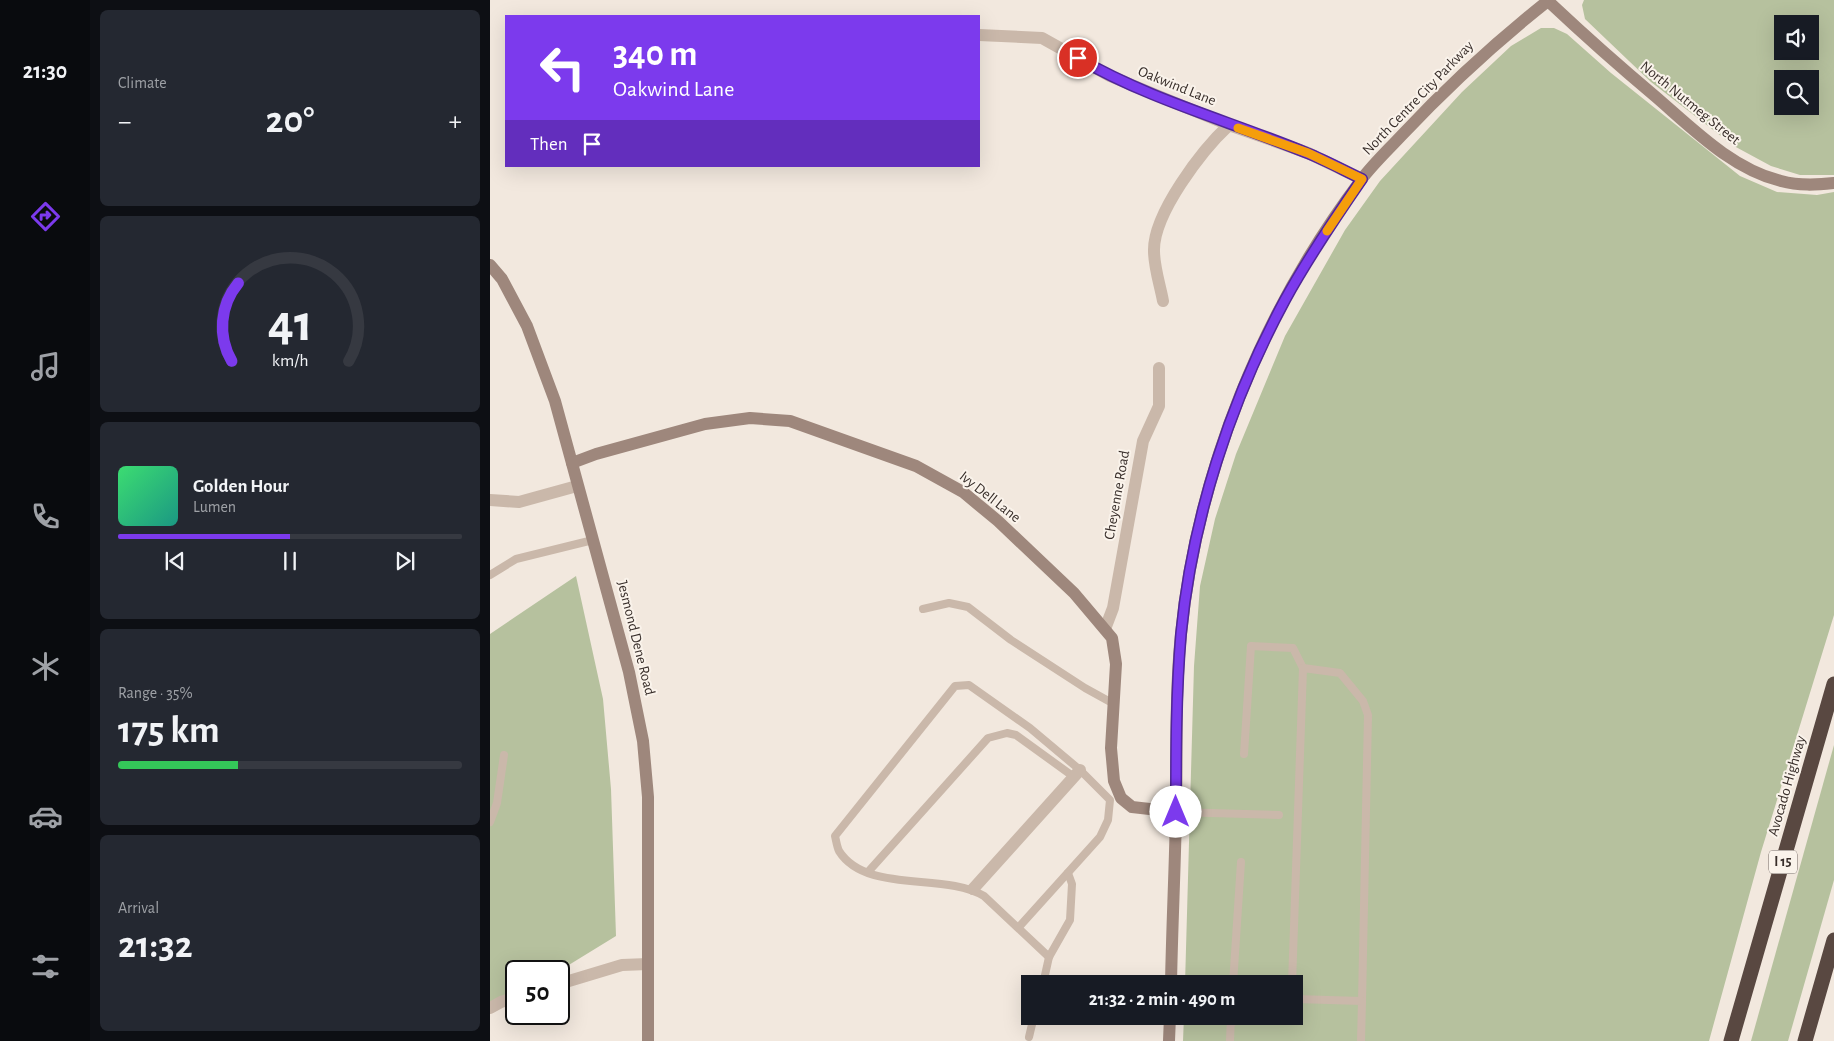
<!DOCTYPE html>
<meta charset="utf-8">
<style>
:root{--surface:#171b24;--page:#242831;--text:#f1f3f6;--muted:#9ea1a6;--line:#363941;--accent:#7c3aed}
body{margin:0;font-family:"Alegreya Sans",sans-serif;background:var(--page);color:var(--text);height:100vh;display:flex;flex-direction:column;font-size:19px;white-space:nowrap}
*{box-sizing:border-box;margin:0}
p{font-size:16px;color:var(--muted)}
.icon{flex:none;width:28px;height:28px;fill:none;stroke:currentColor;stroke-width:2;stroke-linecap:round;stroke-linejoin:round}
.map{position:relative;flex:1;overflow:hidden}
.side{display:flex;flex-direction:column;gap:10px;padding:10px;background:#0d0f14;width:400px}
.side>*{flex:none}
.hud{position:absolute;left:15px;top:15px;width:475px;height:152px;border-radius:0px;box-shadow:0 5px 20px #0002;background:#7c3aed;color:#fff;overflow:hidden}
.fabs{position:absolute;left:1284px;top:15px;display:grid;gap:10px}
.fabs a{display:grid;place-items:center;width:45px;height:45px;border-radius:0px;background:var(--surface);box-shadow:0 5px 20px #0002;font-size:25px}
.speed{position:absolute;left:15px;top:960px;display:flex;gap:10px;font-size:25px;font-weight:700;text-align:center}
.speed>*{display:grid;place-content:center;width:65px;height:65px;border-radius:50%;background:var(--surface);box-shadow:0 5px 20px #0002;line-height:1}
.speed .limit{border:2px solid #111;border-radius:8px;background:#fff;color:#111}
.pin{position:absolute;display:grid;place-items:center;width:42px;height:42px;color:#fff;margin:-21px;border:2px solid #fff;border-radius:50%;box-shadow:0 1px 5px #0007}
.me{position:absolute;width:55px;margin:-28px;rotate:0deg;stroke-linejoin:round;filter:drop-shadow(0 0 4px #0008)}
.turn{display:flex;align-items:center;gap:18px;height:105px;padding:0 25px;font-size:22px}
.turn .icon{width:65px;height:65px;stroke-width:2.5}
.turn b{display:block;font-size:35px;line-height:42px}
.then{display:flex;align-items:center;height:48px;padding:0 25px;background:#0003;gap:10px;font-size:19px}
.big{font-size:38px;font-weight:700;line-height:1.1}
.side .tile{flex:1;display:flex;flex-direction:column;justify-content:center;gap:8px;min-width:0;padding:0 18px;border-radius:8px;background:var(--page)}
.side .dial{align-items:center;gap:0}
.dial svg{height:130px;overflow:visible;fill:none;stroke:var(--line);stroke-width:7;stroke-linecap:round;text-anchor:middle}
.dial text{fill:var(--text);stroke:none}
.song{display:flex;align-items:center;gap:15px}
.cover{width:60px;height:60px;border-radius:8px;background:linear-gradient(135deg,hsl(140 70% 55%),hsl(170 70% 35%))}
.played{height:5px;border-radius:2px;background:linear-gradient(90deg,var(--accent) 50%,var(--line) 50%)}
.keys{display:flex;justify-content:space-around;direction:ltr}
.heat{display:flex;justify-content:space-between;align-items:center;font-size:28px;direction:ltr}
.charge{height:8px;border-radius:4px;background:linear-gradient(90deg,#34c759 35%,var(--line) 0)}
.trip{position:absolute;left:531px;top:975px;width:282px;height:50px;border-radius:0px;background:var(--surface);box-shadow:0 5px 20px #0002;font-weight:700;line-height:50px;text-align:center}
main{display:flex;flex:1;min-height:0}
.tabs{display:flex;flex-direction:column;width:90px;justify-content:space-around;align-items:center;background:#090b0e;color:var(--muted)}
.tabs .icon{width:35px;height:35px}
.tabs .on{color:var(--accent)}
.tabs b{font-size:22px;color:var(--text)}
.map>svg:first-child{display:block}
.green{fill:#b6c19e;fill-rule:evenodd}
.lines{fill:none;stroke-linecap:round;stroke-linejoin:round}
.lane{stroke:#cab8aa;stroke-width:8}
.street{stroke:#cab8aa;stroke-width:12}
.secondary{stroke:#9e877c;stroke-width:12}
.highway{stroke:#594841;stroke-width:15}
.route-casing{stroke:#51269a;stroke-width:12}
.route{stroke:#7c3aed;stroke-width:9}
.slow{stroke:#f59e0b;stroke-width:9}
.labels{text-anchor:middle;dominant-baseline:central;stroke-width:4;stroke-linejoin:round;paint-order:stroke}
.shield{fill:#faf3eb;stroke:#726964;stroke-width:1}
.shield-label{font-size:14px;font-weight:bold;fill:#382e2a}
.street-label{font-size:15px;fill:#382e2a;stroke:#faf3eb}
</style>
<main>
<nav class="tabs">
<b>21:30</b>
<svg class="icon on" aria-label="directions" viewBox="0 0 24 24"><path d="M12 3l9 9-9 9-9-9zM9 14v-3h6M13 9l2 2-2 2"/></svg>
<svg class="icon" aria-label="music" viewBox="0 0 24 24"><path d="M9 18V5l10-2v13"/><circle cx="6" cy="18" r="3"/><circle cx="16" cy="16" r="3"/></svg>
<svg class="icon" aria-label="phone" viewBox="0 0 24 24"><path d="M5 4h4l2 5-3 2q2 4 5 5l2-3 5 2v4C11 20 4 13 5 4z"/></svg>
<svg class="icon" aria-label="climate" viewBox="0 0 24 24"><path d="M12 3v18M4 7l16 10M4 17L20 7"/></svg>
<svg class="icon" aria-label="car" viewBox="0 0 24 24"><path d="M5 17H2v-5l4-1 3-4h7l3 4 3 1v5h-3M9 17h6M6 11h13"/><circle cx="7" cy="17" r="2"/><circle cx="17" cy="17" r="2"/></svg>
<svg class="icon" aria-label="filters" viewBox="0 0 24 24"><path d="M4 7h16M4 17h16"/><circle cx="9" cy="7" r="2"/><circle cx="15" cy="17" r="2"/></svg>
</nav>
<section class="side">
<div class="tile"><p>Climate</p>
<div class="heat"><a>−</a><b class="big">20°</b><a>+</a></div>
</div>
<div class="tile dial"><svg viewBox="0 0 100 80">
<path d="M14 69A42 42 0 1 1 86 69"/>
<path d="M14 69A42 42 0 0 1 18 21" stroke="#7c3aed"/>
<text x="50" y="56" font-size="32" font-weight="700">41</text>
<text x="50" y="72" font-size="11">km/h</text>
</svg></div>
<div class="tile">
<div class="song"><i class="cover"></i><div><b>Golden Hour</b><p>Lumen</p></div></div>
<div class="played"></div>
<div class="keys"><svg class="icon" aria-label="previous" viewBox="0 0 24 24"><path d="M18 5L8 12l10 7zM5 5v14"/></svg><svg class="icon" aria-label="pause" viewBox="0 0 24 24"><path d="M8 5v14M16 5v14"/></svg><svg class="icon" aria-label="next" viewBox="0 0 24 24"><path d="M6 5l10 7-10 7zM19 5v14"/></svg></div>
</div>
<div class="tile"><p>Range · 35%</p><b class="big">175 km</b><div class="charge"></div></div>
<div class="tile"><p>Arrival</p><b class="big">21:32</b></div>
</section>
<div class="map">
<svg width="1344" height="1041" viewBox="0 0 1344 1041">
<rect width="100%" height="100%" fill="#f2e8de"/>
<!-- green -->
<g class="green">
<path d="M1094 0H1344V175H1310L1281 166 1244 146 1161 82 1095 19 1092 5ZM1292 24H1320V51H1292ZM1292 79H1320V106H1292Z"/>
<path d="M1051 28H1064L1077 34 1121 73 1250 176 1287 192 1327 195 1344 192V615L1271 852 1219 1041H693L694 1016H805V984H695L704 666 710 586 725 519 746 454 795 336 855 230 890 181 972 92 1021 46Z"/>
<path d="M86 576 113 699 121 789 126 936 69 971H26V998L0 1014V634Z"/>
<path d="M1344 745V880L1298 1041H1261Z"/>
</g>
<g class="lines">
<!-- lane -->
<g class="lane">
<path d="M0 575 26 559 103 540"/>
<path d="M433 609 459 603 478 607 521 640 595 688 624 704"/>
<path d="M754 754 761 646 803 648 813 668"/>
<path d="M686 812 789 815"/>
<path d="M0 822 7 803 14 755"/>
<path d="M378 872 498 738 517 733 526 735 584 777"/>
<path d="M528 928 610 837 618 820 620 800 590 770 540 728 479 685 465 686 345 836C346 840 347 847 349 851 376 894 454 872 494 896L559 957"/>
<path d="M553 984 559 957 580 920 582 884 578 873"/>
<path d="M743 984 751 862"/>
<path d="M802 984 813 668 850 673 873 701 878 715 872 1001"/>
<path d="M805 999 872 1001 871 1041"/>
<path d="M741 1022 771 1016"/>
<path d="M539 1037 544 1016"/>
<path d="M740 1041 741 1016"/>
</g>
<!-- street -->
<g class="street">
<path d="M489 35 552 38 620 76 739 125 818 153 872 179"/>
<path d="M673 301C670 285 664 267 664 251 663 214 712 150 739 125"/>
<path d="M0 500 29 502 87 486"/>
<path d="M615 629 623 608 653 441 669 406V368"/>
<path d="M483 889 590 770"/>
<path d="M69 984 132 965 158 964"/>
<path d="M0 1008 11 1002 26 997"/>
</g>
<!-- secondary -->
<g class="secondary">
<path d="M1058 1C1093 34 1129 66 1166 97 1203 129 1242 169 1291 181 1309 186 1326 185 1344 183"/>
<path d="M0 265 12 279 37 326 65 401 139 672 153 741 158 797V1041"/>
<path d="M82 463 106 454 215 424 260 418 300 421 426 466 473 492 508 521 584 593 622 638 626 664 621 748 624 781 631 798 642 807 686 812"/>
<path d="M681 984C682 926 685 869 686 812 687 752 685 693 691 634 707 472 773 310 871 180 883 164 898 150 912 135 958 86 1006 42 1059 0"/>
<path d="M679 1041 680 1016"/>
</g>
<!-- highway -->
<g class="highway">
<path d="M1241 1041 1344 684"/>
<path d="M1315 1041 1344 940"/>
</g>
</g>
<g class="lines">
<defs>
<path id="route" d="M588 58C660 100 740 121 817 153 835 160 853 170 872 179 845 218 818 258 795 300 740 402 702 519 691 634 686 693 686 752 686 812"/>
</defs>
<!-- route casing -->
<use href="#route" class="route-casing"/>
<!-- route -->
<use href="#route" class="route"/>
<!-- slow -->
<path class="slow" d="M748 128 818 153 872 179 837 231"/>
</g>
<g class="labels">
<!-- shield labels -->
<rect class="shield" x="1279" y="850.5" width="28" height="23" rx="4"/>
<g class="shield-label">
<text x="1293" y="862">I 15</text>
</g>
<!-- street labels -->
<g class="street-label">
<text transform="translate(687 86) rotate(22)">Oakwind Lane</text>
<text transform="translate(928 98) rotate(-46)">North Centre City Parkway</text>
<text transform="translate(1200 103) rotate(39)">North Nutmeg Street</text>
<text transform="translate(627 495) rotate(-80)">Cheyenne Road</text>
<text transform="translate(500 497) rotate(38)">Ivy Dell Lane</text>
<text transform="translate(146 638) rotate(76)">Jesmond Dene Road</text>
<text transform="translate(1297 786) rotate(-74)">Avocado Highway</text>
</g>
</g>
</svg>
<div class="fabs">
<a><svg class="icon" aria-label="sound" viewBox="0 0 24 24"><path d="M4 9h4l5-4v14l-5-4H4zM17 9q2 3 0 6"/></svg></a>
<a><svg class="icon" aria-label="search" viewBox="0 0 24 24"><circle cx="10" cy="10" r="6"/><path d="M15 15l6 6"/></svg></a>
</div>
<div class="speed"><div class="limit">50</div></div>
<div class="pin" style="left:588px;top:58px;background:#d93025"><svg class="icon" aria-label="arrive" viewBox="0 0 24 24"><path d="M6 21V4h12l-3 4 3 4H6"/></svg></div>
<svg class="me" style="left:686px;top:812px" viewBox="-20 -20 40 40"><circle r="19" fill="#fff"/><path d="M0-13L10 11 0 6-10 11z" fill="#7c3aed"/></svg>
<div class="trip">21:32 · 2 min · 490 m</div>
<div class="hud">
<div class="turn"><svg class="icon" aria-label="left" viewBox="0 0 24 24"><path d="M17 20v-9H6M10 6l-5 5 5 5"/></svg><div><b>340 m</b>Oakwind Lane</div></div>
<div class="then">Then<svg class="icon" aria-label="arrive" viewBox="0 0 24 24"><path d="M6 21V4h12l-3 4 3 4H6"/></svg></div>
</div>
</div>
</main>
